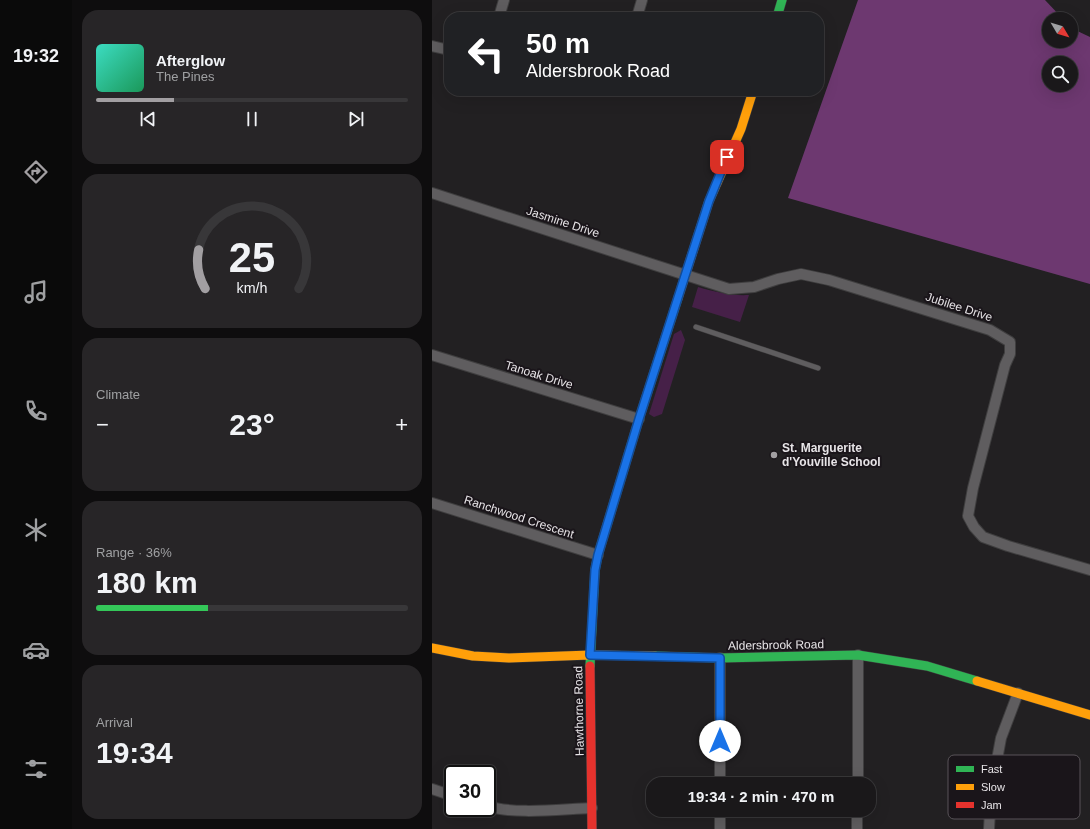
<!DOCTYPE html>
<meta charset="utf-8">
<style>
:root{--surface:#1a181a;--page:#272527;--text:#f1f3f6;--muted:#9fa0a2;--line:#383739;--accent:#a29fa2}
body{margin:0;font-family:Arial,sans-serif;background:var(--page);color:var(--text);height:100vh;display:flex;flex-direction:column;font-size:15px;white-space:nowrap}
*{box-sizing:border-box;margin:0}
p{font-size:13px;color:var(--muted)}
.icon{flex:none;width:22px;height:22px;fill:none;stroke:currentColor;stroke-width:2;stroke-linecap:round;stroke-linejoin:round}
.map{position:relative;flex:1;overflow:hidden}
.panel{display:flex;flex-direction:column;gap:10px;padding:10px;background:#0e0d0e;width:360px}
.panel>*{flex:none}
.banner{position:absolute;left:12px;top:12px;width:380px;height:84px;border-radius:16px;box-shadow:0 4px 16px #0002,0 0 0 1px var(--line);background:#202124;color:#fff;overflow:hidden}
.needle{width:26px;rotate:128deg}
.tools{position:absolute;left:610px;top:12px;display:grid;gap:8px}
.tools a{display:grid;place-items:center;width:36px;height:36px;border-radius:50%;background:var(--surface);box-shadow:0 4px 16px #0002,0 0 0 1px var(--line);font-size:20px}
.speed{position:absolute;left:12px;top:765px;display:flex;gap:8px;font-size:20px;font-weight:700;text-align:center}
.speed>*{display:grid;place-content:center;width:52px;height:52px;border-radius:50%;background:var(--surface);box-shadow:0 4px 16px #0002,0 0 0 1px var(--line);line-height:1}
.speed .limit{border:2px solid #111;border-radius:6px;background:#fff;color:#111}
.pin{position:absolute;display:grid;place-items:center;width:34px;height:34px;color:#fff;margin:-17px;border-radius:8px;box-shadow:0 2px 6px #0006}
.me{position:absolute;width:44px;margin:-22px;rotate:0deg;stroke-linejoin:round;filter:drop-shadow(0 0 3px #0008)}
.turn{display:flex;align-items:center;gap:14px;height:84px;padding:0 16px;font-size:18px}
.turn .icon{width:52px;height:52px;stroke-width:2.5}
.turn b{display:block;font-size:28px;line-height:34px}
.big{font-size:30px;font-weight:800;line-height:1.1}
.panel .card{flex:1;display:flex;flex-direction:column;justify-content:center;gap:6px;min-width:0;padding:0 14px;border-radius:16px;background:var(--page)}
.panel .dial{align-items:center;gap:0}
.dial svg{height:104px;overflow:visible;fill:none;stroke:var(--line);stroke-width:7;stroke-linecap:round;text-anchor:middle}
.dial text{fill:var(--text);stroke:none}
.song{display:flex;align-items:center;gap:12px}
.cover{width:48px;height:48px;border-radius:6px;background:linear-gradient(135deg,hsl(170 70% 55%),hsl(150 70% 35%))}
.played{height:4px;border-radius:2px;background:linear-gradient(90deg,var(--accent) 25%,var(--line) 25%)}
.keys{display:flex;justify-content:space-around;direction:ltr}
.heat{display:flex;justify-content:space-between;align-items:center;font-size:22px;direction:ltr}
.charge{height:6px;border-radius:3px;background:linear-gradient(90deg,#34c759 36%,var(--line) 0)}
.trip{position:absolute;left:214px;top:777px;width:230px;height:40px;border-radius:16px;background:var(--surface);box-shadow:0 4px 16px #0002,0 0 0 1px var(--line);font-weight:800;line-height:40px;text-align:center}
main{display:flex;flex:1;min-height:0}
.tab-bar{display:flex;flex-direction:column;width:72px;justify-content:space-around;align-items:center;background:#0a0a0a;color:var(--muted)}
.tab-bar .icon{width:28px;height:28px}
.tab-bar .on{color:var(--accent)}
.tab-bar b{font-size:18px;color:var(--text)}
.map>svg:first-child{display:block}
.green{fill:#462048}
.forest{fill:#6d3870;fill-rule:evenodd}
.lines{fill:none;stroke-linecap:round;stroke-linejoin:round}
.lane-casing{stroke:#3f3e3f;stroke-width:6}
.street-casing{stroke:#3f3e3f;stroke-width:12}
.fast-casing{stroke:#3f3e3f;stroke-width:10}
.slow-casing{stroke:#3f3e3f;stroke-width:10}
.jam-casing{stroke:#3f3e3f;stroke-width:10}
.lane{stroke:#5f5d5f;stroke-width:5}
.street{stroke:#5f5d5f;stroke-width:10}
.fast{stroke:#30b455;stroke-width:9}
.slow{stroke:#ff9f0a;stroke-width:9}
.jam{stroke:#e5322d;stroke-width:9}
.route-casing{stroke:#114b97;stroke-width:10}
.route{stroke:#1a73e8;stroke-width:7}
.poi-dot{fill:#a29fa2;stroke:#1a151a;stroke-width:1.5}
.labels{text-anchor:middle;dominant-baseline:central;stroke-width:4;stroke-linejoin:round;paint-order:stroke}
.street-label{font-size:12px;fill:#e7e4e7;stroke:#1a151a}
.poi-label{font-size:12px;font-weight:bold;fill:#e7e4e7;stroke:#1a151a;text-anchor:start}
.key{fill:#1a151a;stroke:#585358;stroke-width:1}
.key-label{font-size:11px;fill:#e7e4e7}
</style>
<main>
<nav class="tab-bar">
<b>19:32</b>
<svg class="icon on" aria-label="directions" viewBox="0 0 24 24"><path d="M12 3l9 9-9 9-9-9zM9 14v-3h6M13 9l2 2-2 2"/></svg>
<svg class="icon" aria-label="music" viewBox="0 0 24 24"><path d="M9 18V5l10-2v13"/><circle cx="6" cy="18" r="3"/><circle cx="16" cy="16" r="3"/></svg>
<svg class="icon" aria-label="phone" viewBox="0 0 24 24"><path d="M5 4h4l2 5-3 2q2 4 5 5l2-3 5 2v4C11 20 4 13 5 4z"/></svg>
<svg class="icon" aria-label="climate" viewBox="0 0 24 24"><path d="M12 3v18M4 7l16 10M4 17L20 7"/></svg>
<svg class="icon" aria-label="car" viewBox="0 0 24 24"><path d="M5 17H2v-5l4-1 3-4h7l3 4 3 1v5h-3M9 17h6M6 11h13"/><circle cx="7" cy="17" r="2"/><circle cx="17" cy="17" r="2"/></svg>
<svg class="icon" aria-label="filters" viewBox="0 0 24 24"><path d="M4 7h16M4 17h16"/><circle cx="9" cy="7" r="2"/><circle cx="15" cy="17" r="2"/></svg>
</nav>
<section class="panel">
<div class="card">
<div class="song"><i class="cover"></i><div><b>Afterglow</b><p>The Pines</p></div></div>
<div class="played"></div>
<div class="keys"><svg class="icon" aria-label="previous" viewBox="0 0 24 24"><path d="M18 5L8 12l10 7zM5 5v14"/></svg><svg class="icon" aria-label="pause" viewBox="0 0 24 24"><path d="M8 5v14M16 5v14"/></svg><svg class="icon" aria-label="next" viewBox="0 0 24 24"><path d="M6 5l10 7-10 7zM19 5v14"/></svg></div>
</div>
<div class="card dial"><svg viewBox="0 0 100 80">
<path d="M14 69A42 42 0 1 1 86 69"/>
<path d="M14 69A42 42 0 0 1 9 39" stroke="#a29fa2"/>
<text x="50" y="56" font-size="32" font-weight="700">25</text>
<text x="50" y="72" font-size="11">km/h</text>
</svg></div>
<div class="card"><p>Climate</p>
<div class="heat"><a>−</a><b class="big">23°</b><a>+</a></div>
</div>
<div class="card"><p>Range · 36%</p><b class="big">180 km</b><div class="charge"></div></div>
<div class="card"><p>Arrival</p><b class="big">19:34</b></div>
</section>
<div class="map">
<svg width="658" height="829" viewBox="0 0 658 829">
<rect width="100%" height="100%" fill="#222022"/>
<!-- green -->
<g class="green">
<path d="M266 287C284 292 299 296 317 295L308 322 260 307Z"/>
<path d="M249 330 253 340 230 414 222 417 217 414 242 334Z"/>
</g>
<!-- forest -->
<path class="forest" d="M426 0H613L631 19H617V41H639V28L658 37V284L356 198ZM617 63H639V85H617Z"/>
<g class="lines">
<defs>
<path id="lane" d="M264 327 386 368"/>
<g id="street">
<path d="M67 17 72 0"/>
<path d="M205 17 210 0"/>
<path d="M0 46 17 50"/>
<path d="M148 91H167"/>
<path d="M0 193 297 289 322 287 346 279 369 274 397 280 558 330 578 342V354L573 365 541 488 536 516 542 527 551 537 576 546 658 570"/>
<path d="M0 355 207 419"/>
<path d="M0 503 166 555"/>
<path d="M288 784V658"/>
<path d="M426 784V655"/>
<path d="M0 789 21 796"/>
<path d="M55 806C84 815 129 809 160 808"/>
<path d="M288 829V810"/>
<path d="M425 829V810"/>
<path d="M557 829 559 792 569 738 586 693"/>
</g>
<g id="fast">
<path d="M345 17 350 0"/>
<path d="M223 656 288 658 426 655 495 666 545 681"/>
<path d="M158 666 163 570 166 555 207 419 246 298"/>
</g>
<g id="slow">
<path d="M246 298 277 201 309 129 321 91"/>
<path d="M0 648 41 656 77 658 158 655 223 656"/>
<path d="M545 681 658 715"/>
</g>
<path id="jam" d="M158 666 160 829"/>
</defs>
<!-- lane casing -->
<use href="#lane" class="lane-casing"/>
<!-- street casing -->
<use href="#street" class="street-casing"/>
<!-- fast casing -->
<use href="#fast" class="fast-casing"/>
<!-- slow casing -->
<use href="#slow" class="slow-casing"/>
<!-- jam casing -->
<use href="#jam" class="jam-casing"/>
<!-- lane -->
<use href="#lane" class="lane"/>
<!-- street -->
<use href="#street" class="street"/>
<!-- fast -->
<use href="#fast" class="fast"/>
<!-- slow -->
<use href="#slow" class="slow"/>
<!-- jam -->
<use href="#jam" class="jam"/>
</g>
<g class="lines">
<defs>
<path id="route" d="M288 741V658L158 655 163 570 166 555 207 419 277 201 295 157"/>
</defs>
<!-- route casing -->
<use href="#route" class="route-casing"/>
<!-- route -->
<use href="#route" class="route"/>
</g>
<!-- markers -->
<circle class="poi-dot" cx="342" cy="455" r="4"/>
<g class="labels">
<!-- street labels -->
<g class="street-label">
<text transform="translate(131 222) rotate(18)">Jasmine Drive</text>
<text transform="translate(527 307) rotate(18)">Jubilee Drive</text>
<text transform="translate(107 375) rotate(17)">Tanoak Drive</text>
<text transform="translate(87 517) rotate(18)">Ranchwood Crescent</text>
<text transform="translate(344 645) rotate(-1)">Aldersbrook Road</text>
<text transform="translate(147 711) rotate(-91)">Hawthorne Road</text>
</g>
<!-- poi labels -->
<g class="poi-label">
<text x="350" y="448">St. Marguerite<tspan x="350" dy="14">d'Youville School</tspan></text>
</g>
</g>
<!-- legend -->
<rect x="516" y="755" width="132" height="64" rx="6" class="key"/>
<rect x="524" y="766" width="18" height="6" fill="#30b455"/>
<rect x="524" y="784" width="18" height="6" fill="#ff9f0a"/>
<rect x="524" y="802" width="18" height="6" fill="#e5322d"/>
<g class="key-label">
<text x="549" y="773">Fast</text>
<text x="549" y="791">Slow</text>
<text x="549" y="809">Jam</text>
</g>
</svg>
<div class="tools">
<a><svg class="needle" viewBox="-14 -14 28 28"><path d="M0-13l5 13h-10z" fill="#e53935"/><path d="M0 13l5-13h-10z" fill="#9fa0a2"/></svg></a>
<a><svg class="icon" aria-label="search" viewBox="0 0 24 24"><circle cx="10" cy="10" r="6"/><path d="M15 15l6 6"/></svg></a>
</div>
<div class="speed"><div class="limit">30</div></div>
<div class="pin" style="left:295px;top:157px;background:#d93025"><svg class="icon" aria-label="arrive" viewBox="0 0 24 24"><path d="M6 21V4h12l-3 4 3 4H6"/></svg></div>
<svg class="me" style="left:288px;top:741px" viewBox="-20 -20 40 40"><circle r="19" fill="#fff"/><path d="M0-13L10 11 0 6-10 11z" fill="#1a73e8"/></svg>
<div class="trip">19:34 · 2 min · 470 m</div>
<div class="banner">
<div class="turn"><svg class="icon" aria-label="left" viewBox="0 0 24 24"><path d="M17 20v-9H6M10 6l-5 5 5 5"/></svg><div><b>50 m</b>Aldersbrook Road</div></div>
</div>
</div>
</main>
